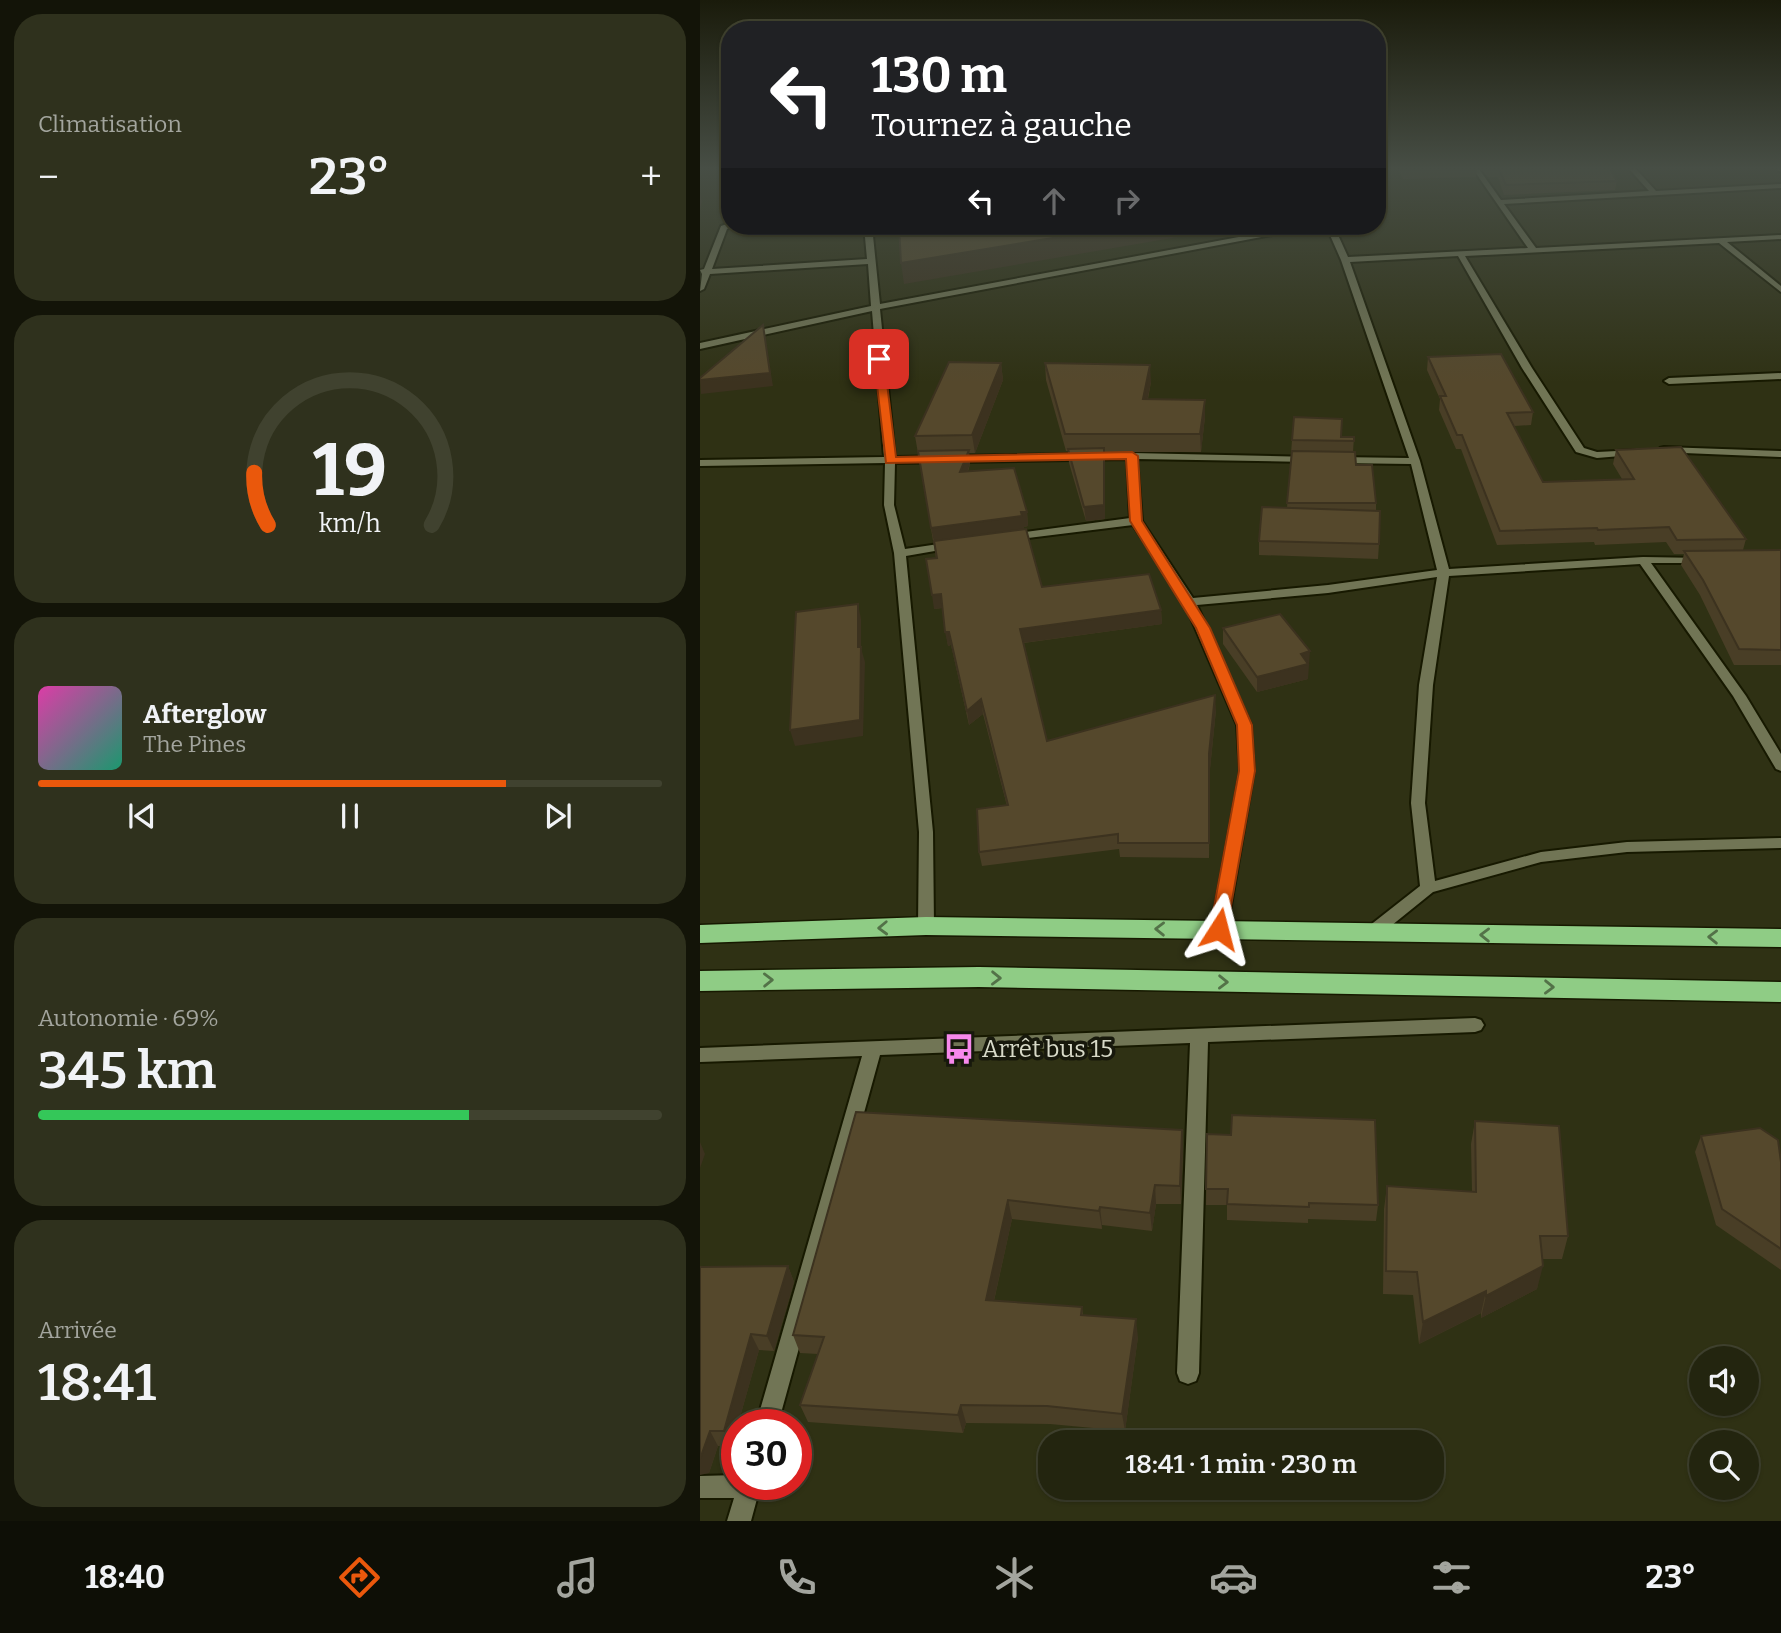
<!DOCTYPE html>
<html lang="fr">
<meta charset="utf-8">
<style>
:root{--surface:#23250f;--page:#2f311d;--text:#f1f3f6;--muted:#a3a59e;--line:#40422f;--accent:#ea580c}
body{margin:0;font-family:Bitter,serif;background:var(--page);color:var(--text);height:100vh;display:flex;flex-direction:column;font-size:26px;white-space:nowrap}
*{box-sizing:border-box;margin:0}
p{font-size:23px;color:var(--muted)}
.icon{flex:none;width:38px;height:38px;fill:none;stroke:currentColor;stroke-width:2;stroke-linecap:round;stroke-linejoin:round}
.map{position:relative;flex:1;overflow:hidden}
.drawer{display:flex;flex-direction:column;gap:14px;padding:14px;background:#131408;width:700px}
.drawer>*{flex:none}
.top-card{position:absolute;left:21px;top:21px;width:665px;height:214px;border-radius:28px;box-shadow:0 2px 5px #0004,0 0 0 2px var(--line);background:#202124;color:#fff;overflow:hidden}
.buttons{position:absolute;left:989px;top:1346px;display:grid;gap:14px}
.buttons a{display:grid;place-items:center;width:70px;height:70px;border-radius:50%;background:var(--surface);box-shadow:0 2px 5px #0004,0 0 0 2px var(--line);font-size:35px}
.speed{position:absolute;left:21px;top:1409px;display:flex;gap:14px;font-size:35px;font-weight:700;text-align:center}
.speed>*{display:grid;place-content:center;width:91px;height:91px;border-radius:50%;background:var(--surface);box-shadow:0 2px 5px #0004,0 0 0 2px var(--line);line-height:1}
.speed .limit{border:10px solid #d22;background:#fff;color:#111}
.pin{position:absolute;display:grid;place-items:center;width:60px;height:60px;color:#fff;margin:-30px;border-radius:14px;box-shadow:0 4px 10px #0006}
.me{position:absolute;width:77px;margin:-38px;rotate:9deg;stroke-linejoin:round;filter:drop-shadow(0 0 5px #0008)}
.turn{display:flex;align-items:center;gap:24px;height:147px;padding:0 35px;font-size:32px}
.turn .icon{width:91px;height:91px;stroke-width:2.5}
.turn b{display:block;font-size:49px;line-height:60px}
.lanes{display:flex;align-items:center;height:66px;padding:0 35px;background:#0003;justify-content:center;gap:35px;direction:ltr}
.lanes .off{opacity:.35}
.big{font-size:52px;font-weight:600;line-height:1.1}
.drawer .widget{flex:1;display:flex;flex-direction:column;justify-content:center;gap:10px;min-width:0;padding:0 24px;border-radius:28px;background:var(--page)}
.drawer .dial{align-items:center;gap:0}
.dial svg{height:182px;overflow:visible;fill:none;stroke:var(--line);stroke-width:7;stroke-linecap:round;text-anchor:middle}
.dial text{fill:var(--text);stroke:none}
.song{display:flex;align-items:center;gap:21px}
.cover{width:84px;height:84px;border-radius:10px;background:linear-gradient(135deg,hsl(320 70% 55%),hsl(160 70% 35%))}
.played{height:7px;border-radius:4px;background:linear-gradient(90deg,var(--accent) 75%,var(--line) 75%)}
.keys{display:flex;justify-content:space-around;direction:ltr}
.heat{display:flex;justify-content:space-between;align-items:center;font-size:38px;direction:ltr}
.charge{height:10px;border-radius:5px;background:linear-gradient(90deg,#34c759 69%,var(--line) 0)}
.trip{position:absolute;left:338px;top:1430px;width:406px;height:70px;border-radius:28px;background:var(--surface);box-shadow:0 2px 5px #0004,0 0 0 2px var(--line);font-weight:600;line-height:70px;text-align:center}
.tab-bar{display:flex;height:112px;justify-content:space-around;align-items:center;background:#0e0f06;color:var(--muted)}
.tab-bar .icon{width:49px;height:49px}
.tab-bar .selected{color:var(--accent)}
.tab-bar b{font-size:32px;color:var(--text)}
main{display:flex;flex:1;min-height:0}
.map>svg:first-child{display:block}
.lines{fill:none;stroke-linecap:round;stroke-linejoin:round}
.street-casing{stroke:#171900;stroke-width:4}
.highway-casing{stroke:#171900;stroke-width:3}
.street{fill:#717555;fill-rule:evenodd}
.highway{fill:#8fcc85;fill-rule:evenodd}
.wall{fill:#493e26}
.shaded-wall{fill:#3c321f}
.building{fill:#55482c;stroke:#3c321f;stroke-width:2}
.oneway{stroke:#537248}
.route{fill:#ea580c;stroke:#983908;stroke-width:2}
.labels{text-anchor:middle;dominant-baseline:central;stroke-width:7;stroke-linejoin:round;paint-order:stroke}
.near-poi-label{font-size:24px;fill:#d8dac9;stroke:#17180c;text-anchor:start}
</style>
<main>
<section class="drawer">
<div class="widget"><p>Climatisation</p>
<div class="heat"><a>−</a><b class="big">23°</b><a>+</a></div>
</div>
<div class="widget dial"><svg viewBox="0 0 100 80">
<path d="M14 69A42 42 0 1 1 86 69"/>
<path d="M14 69A42 42 0 0 1 8 46" stroke="#ea580c"/>
<text x="50" y="56" font-size="32" font-weight="700">19</text>
<text x="50" y="72" font-size="11">km/h</text>
</svg></div>
<div class="widget">
<div class="song"><i class="cover"></i><div><b>Afterglow</b><p>The Pines</p></div></div>
<div class="played"></div>
<div class="keys"><svg class="icon" aria-label="previous" viewBox="0 0 24 24"><path d="M18 5L8 12l10 7zM5 5v14"/></svg><svg class="icon" aria-label="pause" viewBox="0 0 24 24"><path d="M8 5v14M16 5v14"/></svg><svg class="icon" aria-label="next" viewBox="0 0 24 24"><path d="M6 5l10 7-10 7zM19 5v14"/></svg></div>
</div>
<div class="widget"><p>Autonomie · 69%</p><b class="big">345 km</b><div class="charge"></div></div>
<div class="widget"><p>Arrivée</p><b class="big">18:41</b></div>
</section>
<div class="map">
<svg width="1081" height="1521" viewBox="0 0 1081 1521">
<rect width="100%" height="100%" fill="#2f3114"/>
<g class="lines">
<defs>
<g id="street">
<path d="M773 169H779L801 200 949 191 929 169H936L956 191 1081 184V188L804 204 836 248 1081 235V239L1027 242 1081 286V292L1019 243 765 256 832 368 884 448 897 452 937 450V454L933 455 897 458 876 452 822 368 758 256 650 262 720 461 749 569 943 557 1003 558V562L999 563H951L1046 696 1081 754V771L1076 769 1033 696 940 564 749 576 733 685 725 803 735 881 841 852 927 842 1081 838V848L927 852 841 862 733 892 676 938H664L662 934 664 930 720 886 711 803 719 685 737 577 628 593 497 605 551 725 554 771 527 929 525 933H513L511 929 540 771 537 725 484 602 433 525 311 540 305 537 311 534 430 518 427 459 195 463 194 505 205 549 252 542 258 545 252 548 206 556 233 832 234 926 232 930H220L218 926 219 832 194 553 184 505 185 463 0 466V460L184 457 172 311 0 349V343L171 306 168 264 10 274 4 289 0 291 2 274 0 270 4 269 21 226 30 223V226H33L27 229 12 269 167 259 164 226H172L180 304 598 226H613L609 228 180 309 195 457 432 453 613 457V461L609 462 437 459 442 521 493 598 628 585 737 570 711 464 636 463 631 460 636 457 709 458 641 260 626 226H634L648 257 828 248Z"/>
<path d="M1077 169H1081V172L1079 171Z"/>
<path d="M1081 373V379L969 384 964 381 969 378Z"/>
<path d="M964 447 1081 451V457L960 452V448Z"/>
<path d="M775 1018 781 1020 784 1025 781 1030 775 1032 508 1042 499 1373 496 1381 488 1384 480 1381 477 1373 490 1043 180 1055 78 1424H56L162 1056 0 1062V1048Z"/>
<path d="M37 1475V1484H61L51 1521H27L34 1498H0V1476Z"/>
</g>
<g id="highway">
<path d="M226 917 1081 929V947L226 935 0 943V925Z"/>
<path d="M279 967 1081 982V1002L279 987 0 991V971Z"/>
</g>
</defs>
<!-- street casing -->
<use href="#street" class="street-casing"/>
<!-- highway casing -->
<use href="#highway" class="highway-casing"/>
<!-- street -->
<use href="#street" class="street"/>
<!-- highway -->
<use href="#highway" class="highway"/>
</g>
<!-- wall -->
<g class="wall">
<path d="M698 169H777L776 177 703 179Z"/>
<path d="M781 169H910L917 181 915 190 804 195 798 177H788Z"/>
<path d="M728 357 833 412 831 425 814 426 843 482 922 479 913 464 916 450 1046 539 1043 550H1081V665H1034L1000 595 981 565 984 554H974L966 542 895 545 894 542 797 545 761 449H756L739 410 740 399 727 370Z"/>
<path d="M301 363 303 380 275 453H269L270 464 268 472 327 512 328 526 324 527V529L342 587 461 610 462 624 324 643 347 741 516 710 510 769 509 858 420 857 419 849 282 866 279 852 307 806 283 714 269 725 251 645 248 646 242 608 234 609 236 558 215 436Z"/>
<path d="M345 363 451 382 448 399 505 417 501 452H404L405 519 386 521 369 463 368 451H366L346 380Z"/>
<path d="M641 437H654L653 452 656 465 676 503V511L679 544 678 559 559 555V541L587 508 592 440Z"/>
<path d="M523 628 609 667H608V679L557 692 523 644Z"/>
<path d="M156 1112 483 1149 481 1204H456L452 1231 402 1225V1229L312 1219 294 1301 382 1307 383 1315 438 1337 425 1431 350 1424 266 1423 263 1433 108 1422 100 1405 118 1354 100 1353 93 1335Z"/>
<path d="M775 1121 868 1236 862 1259H842L837 1289 781 1318V1313L719 1344 713 1295 683 1294 684 1209 687 1186 772 1192 771 1144Z"/>
<path d="M507 1134 678 1205 676 1221 608 1219V1223L527 1220V1205H506Z"/>
<path d="M1001 1136 1081 1162V1270L1016 1225 995 1152Z"/>
<path d="M88 1266 94 1282 74 1351 59 1350 38 1424H37L32 1446H18L9 1473 0 1267Z"/>
</g>
<!-- shaded-wall -->
<g class="shaded-wall">
<path d="M0 194 2 201 0 210Z"/>
<path d="M426 226H542L204 284 201 263Z"/>
<path d="M63 325 73 386 1 394 0 380Z"/>
<path d="M301 363 303 380 275 453 272 435Z"/>
<path d="M450 365 451 382 444 416 443 399Z"/>
<path d="M505 400V417L501 452 500 434Z"/>
<path d="M404 448 405 519 386 521 384 507Z"/>
<path d="M269 450 270 464 262 486 260 472Z"/>
<path d="M327 512 328 526 324 527V530L234 542 231 528Z"/>
<path d="M241 594 243 608 234 609 232 595Z"/>
<path d="M158 604 161 619V648L165 662 163 736 95 746 90 730 158 647Z"/>
<path d="M461 610 462 624 322 643 320 629Z"/>
<path d="M245 632H249L251 645 248 646Z"/>
<path d="M610 651 608 679 557 692V677L601 654Z"/>
<path d="M515 695 516 710 510 769 509 858V754Z"/>
<path d="M281 699 283 714 269 725 267 711Z"/>
<path d="M482 1130 483 1149 481 1204 480 1186Z"/>
<path d="M0 1142 5 1154 0 1168Z"/>
<path d="M455 1185 456 1204 452 1231 450 1213Z"/>
<path d="M308 1200 312 1219 290 1318 286 1300Z"/>
<path d="M400 1207 402 1225V1229L399 1211Z"/>
<path d="M88 1266 94 1282 74 1351 67 1336Z"/>
<path d="M843 1266 837 1289 781 1318 786 1296Z"/>
<path d="M786 1291 781 1313 719 1344 723 1322Z"/>
<path d="M436 1319 438 1337 425 1431 422 1414Z"/>
<path d="M51 1334 59 1350 38 1424H37L32 1446 24 1431Z"/>
<path d="M261 1405 266 1423 263 1433 258 1415Z"/>
<path d="M10 1431 18 1446 9 1473 0 1475V1459Z"/>
</g>
<!-- building -->
<g class="building">
<path d="M799 169H910L917 181 806 185Z"/>
<path d="M199 226H426L201 263Z"/>
<path d="M63 325 70 373 0 380V378Z"/>
<path d="M801 354 833 412 807 413 843 482 934 479 916 450 981 447 1046 539 977 540 969 527 898 530 897 528 800 531 762 435H757L740 396H746L728 357Z"/>
<path d="M249 362 301 363 272 435 215 436Z"/>
<path d="M345 363 450 365 443 399 505 400 500 434H365Z"/>
<path d="M594 417 642 419 641 437H654V441L592 440Z"/>
<path d="M404 448V505L384 507 368 449Z"/>
<path d="M269 450 260 472 314 468 327 512H321L322 516 231 528 218 451Z"/>
<path d="M592 451 655 452 656 465H672L676 503H587Z"/>
<path d="M562 507 680 511 679 544 559 541Z"/>
<path d="M326 529 342 587 449 574 461 610 320 629 347 741 515 695 509 754V843H418V834L279 852 277 809 308 805 281 699 267 711 249 632H245L241 594 232 595 226 559 237 558 234 541Z"/>
<path d="M1081 550V650L1039 649 1003 580 984 551Z"/>
<path d="M158 604V647H161L160 720 90 730 96 612Z"/>
<path d="M580 614 610 651 601 654 608 664 557 677 523 628Z"/>
<path d="M156 1112 482 1130 480 1186 455 1185 450 1213 400 1207 399 1211 308 1200 286 1300 382 1307 381 1315 436 1319 422 1414 347 1406 261 1405 258 1415 100 1405 124 1337 93 1335Z"/>
<path d="M532 1115 675 1120 678 1205 609 1203V1207L527 1204 528 1189H506L507 1134 531 1135Z"/>
<path d="M775 1121 859 1126 868 1236H840L843 1266 786 1296V1291L723 1322 717 1272 686 1271 687 1186 776 1192Z"/>
<path d="M1060 1128 1078 1140 1081 1162V1249L1022 1209 1001 1136Z"/>
<path d="M88 1266 67 1336 51 1334 24 1431H10L0 1459V1267Z"/>
</g>
<!-- one-way arrows -->
<defs><path id="oneway-chevron" d="M-2-3.5L2.5 0L-2 3.5" fill="none" stroke-width="1.6" stroke-linecap="round" stroke-linejoin="round" transform="scale(1.75)"/></defs>
<g class="oneway">
<use href="#oneway-chevron" transform="translate(183 928) rotate(178)"/>
<use href="#oneway-chevron" transform="translate(460 929) rotate(-179)"/>
<use href="#oneway-chevron" transform="translate(785 935) rotate(-179)"/>
<use href="#oneway-chevron" transform="translate(1013 937) rotate(-179)"/>
<use href="#oneway-chevron" transform="translate(296 978) rotate(1)"/>
<use href="#oneway-chevron" transform="translate(68 980) rotate(-1)"/>
<use href="#oneway-chevron" transform="translate(523 982) rotate(1)"/>
<use href="#oneway-chevron" transform="translate(849 987) rotate(1)"/>
</g>
<!-- sky -->
<linearGradient id="sky" x2="0" y2="1"><stop stop-color="#1a1b0b"/><stop offset="0.44" stop-color="#474e45"/><stop offset="1" stop-color="#474e45" stop-opacity="0"/></linearGradient>
<rect width="1081" height="382" fill="url(#sky)"/>
<!-- route -->
<path class="route" d="M179 355 184 359 196 457 432 452 438 456 442 521 510 628 552 725 555 771 526 934H513L510 929 539 771 537 725 496 628 430 521 426 459 186 463 174 359Z"/>
<!-- icons -->
<defs>
<symbol id="bus-bare" viewBox="-9 -9 18 18"><path d="M-5-6H5V4H4V6H2V4H-2V6H-4V4H-5ZM-3.5-4V0h7V-4ZM-3.5 1.2v1.5H-2V1.2ZM2 1.2v1.5H3.5V1.2Z" fill="#f788ec" stroke="#17180c" stroke-width="2.5" paint-order="stroke"/></symbol>
</defs>
<g fill-rule="evenodd">
<use href="#bus-bare" x="237" y="1027" width="44" height="44"/>
</g>
<g class="labels">
<!-- near-poi labels -->
<g class="near-poi-label">
<text x="282" y="1049">Arrêt bus 15</text>
</g>
</g>
</svg>
<div class="buttons">
<a><svg class="icon" aria-label="sound" viewBox="0 0 24 24"><path d="M4 9h4l5-4v14l-5-4H4zM17 9q2 3 0 6"/></svg></a>
<a><svg class="icon" aria-label="search" viewBox="0 0 24 24"><circle cx="10" cy="10" r="6"/><path d="M15 15l6 6"/></svg></a>
</div>
<div class="speed"><div class="limit">30</div></div>
<div class="pin" style="left:179px;top:359px;background:#d93025"><svg class="icon" aria-label="arrive" viewBox="0 0 24 24"><path d="M6 21V4h12l-3 4 3 4H6"/></svg></div>
<svg class="me" style="left:519px;top:929px" viewBox="-20 -20 40 40"><path d="M0-17L14 15 0 8-14 15z" fill="#ea580c" stroke="#fff" stroke-width="4"/></svg>
<div class="trip">18:41 · 1 min · 230 m</div>
<div class="top-card">
<div class="turn"><svg class="icon" aria-label="left" viewBox="0 0 24 24"><path d="M17 20v-9H6M10 6l-5 5 5 5"/></svg><div><b>130 m</b>Tournez à gauche</div></div>
<div class="lanes"><svg class="icon" aria-label="left" viewBox="0 0 24 24"><path d="M17 20v-9H6M10 6l-5 5 5 5"/></svg><svg class="icon off" aria-label="ahead" viewBox="0 0 24 24"><path d="M12 20V5M6 11l6-6 6 6"/></svg><svg class="icon off" aria-label="right" viewBox="0 0 24 24"><path d="M7 20v-9h11M14 6l5 5-5 5"/></svg></div>
</div>
</div>
</main>
<nav class="tab-bar">
<b>18:40</b>
<svg class="icon selected" aria-label="directions" viewBox="0 0 24 24"><path d="M12 3l9 9-9 9-9-9zM9 14v-3h6M13 9l2 2-2 2"/></svg>
<svg class="icon" aria-label="music" viewBox="0 0 24 24"><path d="M9 18V5l10-2v13"/><circle cx="6" cy="18" r="3"/><circle cx="16" cy="16" r="3"/></svg>
<svg class="icon" aria-label="phone" viewBox="0 0 24 24"><path d="M5 4h4l2 5-3 2q2 4 5 5l2-3 5 2v4C11 20 4 13 5 4z"/></svg>
<svg class="icon" aria-label="climate" viewBox="0 0 24 24"><path d="M12 3v18M4 7l16 10M4 17L20 7"/></svg>
<svg class="icon" aria-label="car" viewBox="0 0 24 24"><path d="M5 17H2v-5l4-1 3-4h7l3 4 3 1v5h-3M9 17h6M6 11h13"/><circle cx="7" cy="17" r="2"/><circle cx="17" cy="17" r="2"/></svg>
<svg class="icon" aria-label="filters" viewBox="0 0 24 24"><path d="M4 7h16M4 17h16"/><circle cx="9" cy="7" r="2"/><circle cx="15" cy="17" r="2"/></svg>
<b>23°</b>
</nav>
